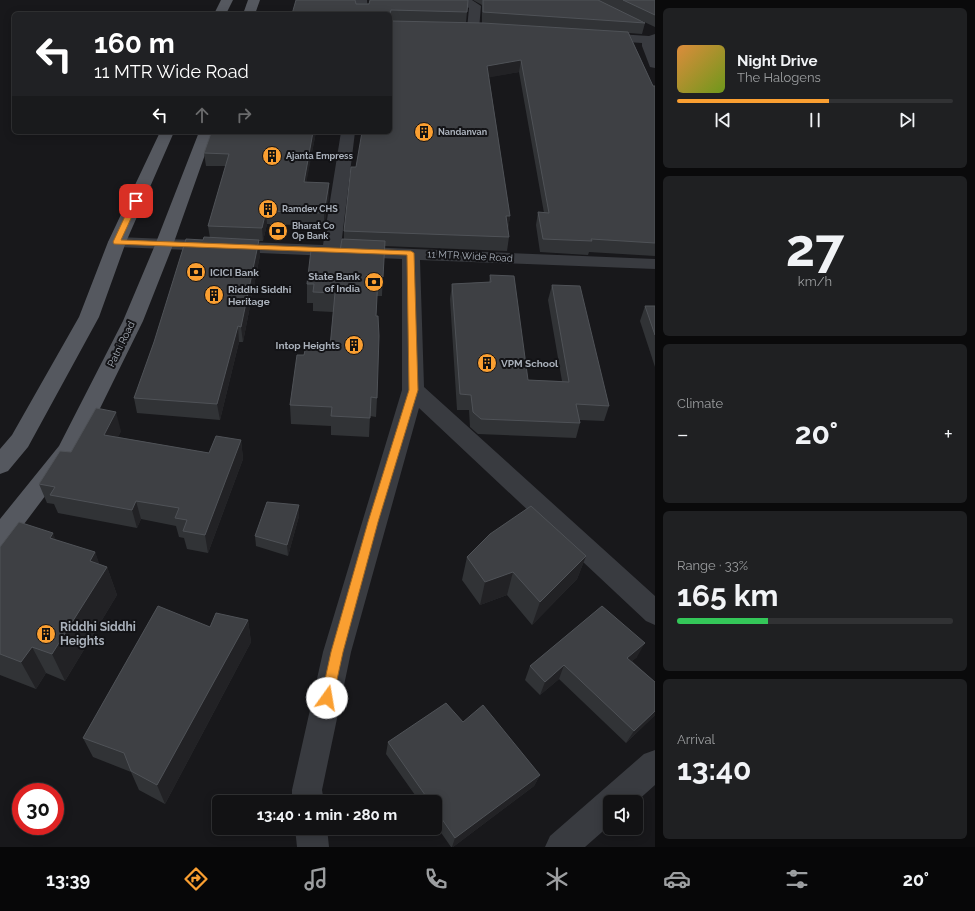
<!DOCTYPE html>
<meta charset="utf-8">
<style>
:root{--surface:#121214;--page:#1f2022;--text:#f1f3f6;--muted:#9c9ea0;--line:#313234;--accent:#fa9f31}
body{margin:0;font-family:Raleway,sans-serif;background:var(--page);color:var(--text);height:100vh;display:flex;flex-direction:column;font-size:15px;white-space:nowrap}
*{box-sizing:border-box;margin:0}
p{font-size:13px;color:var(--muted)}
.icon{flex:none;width:22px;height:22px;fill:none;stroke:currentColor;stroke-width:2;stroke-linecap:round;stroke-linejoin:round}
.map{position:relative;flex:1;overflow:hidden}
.sheet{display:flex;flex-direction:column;gap:8px;padding:8px;background:#0a0a0b;width:320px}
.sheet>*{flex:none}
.top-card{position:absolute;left:12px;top:12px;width:380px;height:122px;border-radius:6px;box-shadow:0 2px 10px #0003,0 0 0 1px var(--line);background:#202124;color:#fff;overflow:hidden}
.fabs{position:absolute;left:603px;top:795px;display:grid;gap:8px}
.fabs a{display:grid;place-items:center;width:40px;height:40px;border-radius:6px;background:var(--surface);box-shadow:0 2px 10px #0003,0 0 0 1px var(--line);font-size:20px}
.speed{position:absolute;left:12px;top:783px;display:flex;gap:8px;font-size:20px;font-weight:700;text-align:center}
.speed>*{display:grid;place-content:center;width:52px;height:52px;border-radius:50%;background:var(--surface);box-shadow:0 2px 10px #0003,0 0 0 1px var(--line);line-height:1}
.speed .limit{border:6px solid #d22;background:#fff;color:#111}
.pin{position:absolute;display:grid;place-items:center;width:34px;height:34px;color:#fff;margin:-17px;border-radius:8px;box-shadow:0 2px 6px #0006}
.me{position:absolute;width:44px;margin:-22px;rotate:13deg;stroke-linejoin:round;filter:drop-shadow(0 0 3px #0008)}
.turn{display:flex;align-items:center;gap:14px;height:84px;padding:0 16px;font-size:18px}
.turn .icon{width:52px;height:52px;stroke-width:2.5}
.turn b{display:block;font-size:28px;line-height:34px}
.lanes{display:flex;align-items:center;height:38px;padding:0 16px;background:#0003;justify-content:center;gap:20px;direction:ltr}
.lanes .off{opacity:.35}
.big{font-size:30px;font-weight:700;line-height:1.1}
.sheet .card{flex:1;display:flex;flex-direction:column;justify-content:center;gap:6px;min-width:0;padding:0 14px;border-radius:6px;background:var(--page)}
.sheet .dial{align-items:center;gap:0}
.dial b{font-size:52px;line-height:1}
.song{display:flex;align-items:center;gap:12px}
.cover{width:48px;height:48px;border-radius:6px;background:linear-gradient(135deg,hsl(30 70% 55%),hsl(80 70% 35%))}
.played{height:4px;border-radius:2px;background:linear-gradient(90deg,var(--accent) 55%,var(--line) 55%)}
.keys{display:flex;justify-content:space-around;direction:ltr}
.heat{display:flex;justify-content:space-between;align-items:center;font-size:22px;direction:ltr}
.charge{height:6px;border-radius:3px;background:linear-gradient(90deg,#34c759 33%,var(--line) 0)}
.trip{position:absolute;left:212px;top:795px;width:230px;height:40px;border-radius:6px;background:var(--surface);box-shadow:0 2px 10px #0003,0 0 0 1px var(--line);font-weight:700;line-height:40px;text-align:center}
.tab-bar{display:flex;height:64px;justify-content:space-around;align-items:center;background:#070708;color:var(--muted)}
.tab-bar .icon{width:28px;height:28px}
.tab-bar .current{color:var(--accent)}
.tab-bar b{font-size:18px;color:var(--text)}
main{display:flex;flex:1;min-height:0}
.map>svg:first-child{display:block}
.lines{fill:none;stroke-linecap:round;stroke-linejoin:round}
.minor{fill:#393b40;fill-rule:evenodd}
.major{fill:#55585f;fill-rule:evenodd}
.wall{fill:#313336}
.shaded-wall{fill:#222225}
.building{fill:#3e4044;stroke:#4f5257}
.route{fill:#fa9f31;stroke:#a26720}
.labels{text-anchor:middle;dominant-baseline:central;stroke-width:4;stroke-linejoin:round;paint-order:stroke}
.far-poi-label{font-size:9px;font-weight:bold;fill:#aab1bb;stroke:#131316;text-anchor:start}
.street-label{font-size:10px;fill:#aab1bb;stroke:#131316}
.poi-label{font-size:10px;font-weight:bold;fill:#aab1bb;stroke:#131316;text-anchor:start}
.near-poi-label{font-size:12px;font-weight:bold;fill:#aab1bb;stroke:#131316;text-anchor:start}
</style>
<main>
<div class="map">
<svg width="655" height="847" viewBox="0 0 655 847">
<rect width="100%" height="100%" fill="#18181b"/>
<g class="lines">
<!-- minor -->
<g class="minor">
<path d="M355 0H367L368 14H356Z"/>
<path d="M457 0H472L481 6 479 29 477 32H469L467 29 469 8Z"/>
<path d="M602 33 649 36 655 34V68L650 67 642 46V43L598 40 596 37Z"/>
<path d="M341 132H355L341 246 655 259V269L420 260 424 387 655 596V625L646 621 419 408 351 652 322 790 324 802H292V790L323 652 402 390V259L117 247 111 246 108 242 111 238 117 237 323 245Z"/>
<path d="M655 750V785L636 802H610V825L585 847H545L550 836 644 754Z"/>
<path d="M295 828H327L329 847H297Z"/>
</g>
<!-- major -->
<g class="major">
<path d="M221 0H233L226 14H214Z"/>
<path d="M248 0H260L255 14H243Z"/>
<path d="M160 132H174L126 242 99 317 28 447 8 471 0 474V449L12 435 79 317 108 242Z"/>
<path d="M199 132H213L173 245 143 321 79 451 9 544 0 547V519L59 446 123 321 155 245Z"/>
</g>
</g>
<!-- wall -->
<g class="wall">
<path d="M468 0 466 23H482V5L473 0H655V27L640 20 645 23 642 34 629 33 653 86H655V256L589 252 588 255 540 252 536 225 538 212 544 213 519 72 489 77 510 216 508 229 509 237 507 251 384 246 382 296H377L376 316 377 398 376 417 370 416 369 437 331 435V426L291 424 290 405 304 355 330 347 333 312 313 311V303H307V284L340 251 344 239V231L356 167 390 132 356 4Z"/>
<path d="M257 132H316L306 182 329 183V196L324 226 267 224 263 241H259L260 255 243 342H239L220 420 137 413 134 398 203 240 210 238 208 226 226 166H206L204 153 257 134Z"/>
<path d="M490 275 528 380 562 381 548 300 552 285 609 406 604 421 580 420V423L576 438 478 434 470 427 469 410H457L450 299 452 284 489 282Z"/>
<path d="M645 306H655V367L640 321Z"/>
<path d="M121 431 118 437 209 453 241 440 243 459 208 553 187 549 184 538 179 537 176 526 141 519 137 528 58 513 54 504 47 503 39 484 71 452Z"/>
<path d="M299 516 288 556 256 546 255 536Z"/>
<path d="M55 540 95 552 99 564 107 567 117 595 65 681 46 673 36 689 0 675V547Z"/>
<path d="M586 556 577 579 532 625 507 595 480 605 462 580 467 557Z"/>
<path d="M248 620 251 642 165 804 139 790 131 772 93 757 83 738 210 627Z"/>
<path d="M637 657 632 661 655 682V715L626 743 559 679 540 695 525 680 530 666Z"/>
<path d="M463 722 540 775 534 786 453 847H451L435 824V802H420L386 754 388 742Z"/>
</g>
<!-- shaded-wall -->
<g class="shaded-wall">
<path d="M521 60 519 72 486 78 487 66Z"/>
<path d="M313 132H316L304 195V182Z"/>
<path d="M329 183V196L324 226V213Z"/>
<path d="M266 211 267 224 263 241 262 228Z"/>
<path d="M506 216H510L508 229Z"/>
<path d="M259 240 260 255 243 342 241 327Z"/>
<path d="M238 326 239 342 220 420 217 404Z"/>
<path d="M116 412 121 431 110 454 104 435Z"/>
<path d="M241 440 243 459 208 553 205 535Z"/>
<path d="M136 501 141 519 137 528 132 510Z"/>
<path d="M299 505V516L288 556 287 545Z"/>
<path d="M53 533 65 562 50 538Z"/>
<path d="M95 552 103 574 107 567 117 595 65 681 52 654 90 561Z"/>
<path d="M586 556 577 579 532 625 540 602Z"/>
<path d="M513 572 507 595 480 605 485 582Z"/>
<path d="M248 620 251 642 165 804 157 785Z"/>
<path d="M645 643 637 657 620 671 627 658Z"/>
<path d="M32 647 46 673 36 689 21 662Z"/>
<path d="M564 665 559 679 540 695 545 682Z"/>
<path d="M655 711V715L626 743 634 731Z"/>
<path d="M540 775 534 786 453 847H452L455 838Z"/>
</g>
<!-- building -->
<g class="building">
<path d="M296 0H355L356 4H369L370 0H468L467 12 391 10 390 14H292Z"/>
<path d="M483 0H598L645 23 483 12Z"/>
<path d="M623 0H655V15Z"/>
<path d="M390 21H391L483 23 628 32 653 86H655V243L591 239 592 241 543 239 538 212 549 213 521 60 487 66 510 216H506L509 237 344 231 351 167H356L362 132H390Z"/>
<path d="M257 132H313L304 182 329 183 324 213 266 211 262 228 208 226 229 154 204 153 211 133 257 134Z"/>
<path d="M204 237 259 240 241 327 238 326 217 404 134 398 154 342 186 239 203 240Z"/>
<path d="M342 239 385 241 383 277H378L376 316H378L379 336 377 398 371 397 370 418 331 416 332 407 290 405 297 355H304L306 346 330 347 335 293 313 292 314 284H307L311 250 340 251Z"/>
<path d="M490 275 514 276 528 380 569 382 552 285 580 286 609 406 576 404 580 423 481 419 473 412 471 395 460 394 452 284 491 282Z"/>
<path d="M645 306H655V335Z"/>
<path d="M96 408 116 412 104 435 209 453 216 436 241 440 205 535 183 531 187 520 175 518 179 508 136 501 132 510 50 495 55 487 39 484 60 451 71 452Z"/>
<path d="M267 502 299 505 287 545 255 536Z"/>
<path d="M531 506 586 556 540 602 513 572 485 582 467 557 490 534Z"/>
<path d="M19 522 53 533 50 538 95 552 90 561 107 567 52 654 32 647 21 662 0 654V547Z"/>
<path d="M158 606 210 627 216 613 248 620 157 785 131 771 124 753 83 738Z"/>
<path d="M602 606 645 643 627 658 655 682V711L634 731 564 665 545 682 530 666Z"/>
<path d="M446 703 463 722 483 705 540 775 455 838 435 809V802H430L388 742Z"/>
</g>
<!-- route -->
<path class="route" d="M133 199 139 201 121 240 411 251 414 253 418 390 378 522 343 652 333 698 331 702 327 704 323 702 321 698 331 652 368 522 409 390 407 255 114 244 113 242Z"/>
<!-- icons -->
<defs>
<symbol id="building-disc" viewBox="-11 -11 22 22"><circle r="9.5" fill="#fa9f31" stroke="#131316"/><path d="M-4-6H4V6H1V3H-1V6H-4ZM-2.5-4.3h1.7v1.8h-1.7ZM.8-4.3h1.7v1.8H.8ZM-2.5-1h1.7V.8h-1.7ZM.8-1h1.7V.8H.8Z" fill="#111"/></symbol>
<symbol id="bank-disc" viewBox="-11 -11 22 22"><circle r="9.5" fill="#fa9f31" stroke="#131316"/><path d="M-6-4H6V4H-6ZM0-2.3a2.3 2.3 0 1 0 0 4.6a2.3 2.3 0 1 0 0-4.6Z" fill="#111"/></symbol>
</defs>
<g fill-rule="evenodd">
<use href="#building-disc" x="413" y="121" width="22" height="22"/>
<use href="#building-disc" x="261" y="145" width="22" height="22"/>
<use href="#building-disc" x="257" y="198" width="22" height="22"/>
<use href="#bank-disc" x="267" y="220" width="22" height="22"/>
<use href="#bank-disc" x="185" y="261" width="22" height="22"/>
<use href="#bank-disc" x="363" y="271" width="22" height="22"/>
<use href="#building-disc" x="203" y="284" width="22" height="22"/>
<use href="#building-disc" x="343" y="334" width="22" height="22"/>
<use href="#building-disc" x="476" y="352" width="22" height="22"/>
<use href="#building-disc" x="35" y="623" width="22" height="22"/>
</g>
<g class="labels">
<!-- far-poi labels -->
<g class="far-poi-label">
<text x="438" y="132">Nandanvan</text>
<text x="286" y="156">Ajanta Empress</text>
<text x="282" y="209">Ramdev CHS</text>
<text x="292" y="226">Bharat Co<tspan x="292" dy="10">Op Bank</tspan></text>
</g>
<!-- street labels -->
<g class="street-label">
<text transform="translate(470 256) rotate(3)">11 MTR Wide Road</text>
<text transform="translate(121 344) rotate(-64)">Patni Road</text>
</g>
<!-- poi labels -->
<g class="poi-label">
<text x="210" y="272">ICICI Bank</text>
<text x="360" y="276" text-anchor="end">State Bank<tspan x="360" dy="12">of India</tspan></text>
<text x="228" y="289">Riddhi Siddhi<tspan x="228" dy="12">Heritage</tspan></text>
<text x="340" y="345" text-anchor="end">Intop Heights</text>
<text x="501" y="363">VPM School</text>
</g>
<!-- near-poi labels -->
<g class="near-poi-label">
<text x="60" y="627">Riddhi Siddhi<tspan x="60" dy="14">Heights</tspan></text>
</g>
</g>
</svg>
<div class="fabs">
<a><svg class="icon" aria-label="sound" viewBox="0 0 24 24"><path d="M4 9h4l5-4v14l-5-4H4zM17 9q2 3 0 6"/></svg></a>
</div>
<div class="speed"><div class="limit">30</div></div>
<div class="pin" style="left:136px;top:201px;background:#d93025"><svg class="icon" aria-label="arrive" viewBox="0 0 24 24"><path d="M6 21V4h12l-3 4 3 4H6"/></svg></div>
<svg class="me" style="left:327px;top:698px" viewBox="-20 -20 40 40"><circle r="19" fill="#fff"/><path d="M0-13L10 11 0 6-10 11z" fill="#fa9f31"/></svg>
<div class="trip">13:40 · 1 min · 280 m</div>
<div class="top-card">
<div class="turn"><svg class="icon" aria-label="left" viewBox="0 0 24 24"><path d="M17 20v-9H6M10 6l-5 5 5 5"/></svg><div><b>160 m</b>11 MTR Wide Road</div></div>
<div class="lanes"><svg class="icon" aria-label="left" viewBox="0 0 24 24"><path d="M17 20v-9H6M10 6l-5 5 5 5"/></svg><svg class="icon off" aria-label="ahead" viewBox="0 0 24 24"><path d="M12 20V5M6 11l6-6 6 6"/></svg><svg class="icon off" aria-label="right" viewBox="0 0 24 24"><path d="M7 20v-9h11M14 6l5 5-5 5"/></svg></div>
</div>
</div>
<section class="sheet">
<div class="card">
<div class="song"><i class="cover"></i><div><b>Night Drive</b><p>The Halogens</p></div></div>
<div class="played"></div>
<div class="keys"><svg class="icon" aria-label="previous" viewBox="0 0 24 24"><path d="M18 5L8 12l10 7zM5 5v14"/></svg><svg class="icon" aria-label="pause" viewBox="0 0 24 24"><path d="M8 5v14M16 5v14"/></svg><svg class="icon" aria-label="next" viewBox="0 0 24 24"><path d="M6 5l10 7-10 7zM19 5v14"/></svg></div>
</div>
<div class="card dial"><b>27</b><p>km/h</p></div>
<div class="card"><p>Climate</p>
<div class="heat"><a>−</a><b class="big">20°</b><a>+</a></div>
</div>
<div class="card"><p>Range · 33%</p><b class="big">165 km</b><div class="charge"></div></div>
<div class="card"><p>Arrival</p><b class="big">13:40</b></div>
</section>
</main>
<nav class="tab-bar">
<b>13:39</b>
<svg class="icon current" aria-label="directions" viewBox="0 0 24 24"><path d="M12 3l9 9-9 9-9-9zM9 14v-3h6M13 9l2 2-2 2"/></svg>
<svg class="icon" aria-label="music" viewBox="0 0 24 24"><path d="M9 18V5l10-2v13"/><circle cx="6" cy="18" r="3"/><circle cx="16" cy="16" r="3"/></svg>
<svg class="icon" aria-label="phone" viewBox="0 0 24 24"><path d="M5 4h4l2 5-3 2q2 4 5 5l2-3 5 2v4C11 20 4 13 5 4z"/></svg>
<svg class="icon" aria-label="climate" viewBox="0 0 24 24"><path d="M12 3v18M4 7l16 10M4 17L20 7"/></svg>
<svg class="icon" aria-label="car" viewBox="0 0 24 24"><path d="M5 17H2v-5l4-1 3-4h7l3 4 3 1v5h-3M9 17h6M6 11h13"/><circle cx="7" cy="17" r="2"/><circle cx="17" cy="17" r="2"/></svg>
<svg class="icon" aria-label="filters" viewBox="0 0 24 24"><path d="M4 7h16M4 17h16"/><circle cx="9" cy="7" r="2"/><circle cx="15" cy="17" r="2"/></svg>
<b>20°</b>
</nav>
